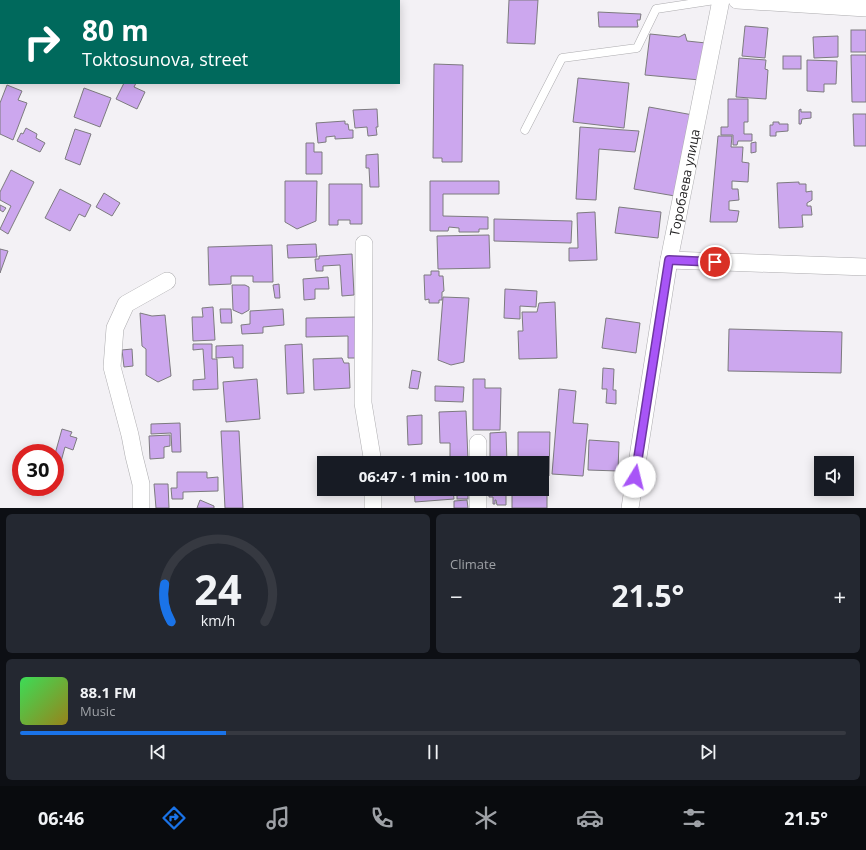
<!DOCTYPE html>
<meta charset="utf-8">
<style>
:root{--surface:#171b24;--page:#242831;--text:#f1f3f6;--muted:#9ea1a6;--line:#363941;--accent:#1a73e8}
body{margin:0;font-family:"Open Sans",sans-serif;background:var(--page);color:var(--text);height:100vh;display:flex;flex-direction:column;font-size:15px;white-space:nowrap}
*{box-sizing:border-box;margin:0}
p{font-size:13px;color:var(--muted)}
.icon{flex:none;width:22px;height:22px;fill:none;stroke:currentColor;stroke-width:2;stroke-linecap:round;stroke-linejoin:round}
.map{position:relative;height:508px;overflow:hidden}
.drawer{display:flex;flex-direction:column;gap:6px;padding:6px;background:#0d0f14;flex:1}
.drawer>*{flex:none}
.hud{position:absolute;left:0px;top:0px;width:400px;height:84px;box-shadow:0 2px 10px #0003;background:#00695c;color:#fff;overflow:hidden}
.tools{position:absolute;left:814px;top:456px;display:grid;gap:8px}
.tools a{display:grid;place-items:center;width:40px;height:40px;border-radius:0px;background:var(--surface);box-shadow:0 2px 10px #0003;font-size:20px}
.speed{position:absolute;left:12px;top:444px;display:flex;gap:8px;font-size:20px;font-weight:700;text-align:center}
.speed>*{display:grid;place-content:center;width:52px;height:52px;border-radius:50%;background:var(--surface);box-shadow:0 2px 10px #0003;line-height:1}
.speed .limit{border:6px solid #d22;background:#fff;color:#111}
.pin{position:absolute;display:grid;place-items:center;width:34px;height:34px;color:#fff;margin:-17px;border:2px solid #fff;border-radius:50%;box-shadow:0 1px 4px #0007}
.me{position:absolute;width:44px;margin:-22px;rotate:9deg;stroke-linejoin:round;filter:drop-shadow(0 0 3px #0008)}
.turn{display:flex;align-items:center;gap:14px;height:84px;padding:0 16px;font-size:18px}
.turn .icon{width:52px;height:52px;stroke-width:2.5}
.turn b{display:block;font-size:28px;line-height:34px}
.big{font-size:30px;font-weight:700;line-height:1.1}
.drawer .widget{flex:1;display:flex;flex-direction:column;justify-content:center;gap:6px;min-width:0;padding:0 14px;border-radius:6px;background:var(--page)}
.drawer .dial{align-items:center;gap:0}
.dial svg{height:104px;overflow:visible;fill:none;stroke:var(--line);stroke-width:7;stroke-linecap:round;text-anchor:middle}
.dial text{fill:var(--text);stroke:none}
.song{display:flex;align-items:center;gap:12px}
.cover{width:48px;height:48px;border-radius:6px;background:linear-gradient(135deg,hsl(130 70% 55%),hsl(50 70% 35%))}
.played{height:4px;border-radius:2px;background:linear-gradient(90deg,var(--accent) 25%,var(--line) 25%)}
.keys{display:flex;justify-content:space-around;direction:ltr}
.heat{display:flex;justify-content:space-between;align-items:center;font-size:22px;direction:ltr}
.drawer .tiles{flex:1;display:grid;gap:6px;grid-template-columns:1fr 1fr}
.widget:last-child{grid-column:span 2}
.trip{position:absolute;left:317px;top:456px;width:232px;height:40px;border-radius:0px;background:var(--surface);box-shadow:0 2px 10px #0003;font-weight:700;line-height:40px;text-align:center}
.tabs{display:flex;height:64px;justify-content:space-around;align-items:center;background:#090b0e;color:var(--muted)}
.tabs .icon{width:28px;height:28px}
.tabs .on{color:var(--accent)}
.tabs b{font-size:18px;color:var(--text)}
.map>svg:first-child{display:block}
.building{fill:#cca7ee;stroke:#7d7b7f}
.lines{fill:none;stroke-linecap:round;stroke-linejoin:round}
.lane-casing{stroke:#adacaf;stroke-width:9}
.street-casing{stroke:#adacaf;stroke-width:18}
.lane{stroke:#fff;stroke-width:8}
.street{stroke:#fff;stroke-width:17}
.route-casing{stroke:#6d37a1;stroke-width:10}
.route{stroke:#a855f7;stroke-width:7}
.labels{text-anchor:middle;dominant-baseline:central;stroke-width:4;stroke-linejoin:round;paint-order:stroke}
.street-label{font-size:13px;fill:#201f20;stroke:#fff}
</style>
<div class="map">
<svg width="866" height="508" viewBox="0 0 866 508">
<rect width="100%" height="100%" fill="#f3f1f5"/>
<!-- building -->
<g class="building">
<path d="M127 0H145V1Z"/>
<path d="M509 0H538L535 44 507 43Z"/>
<path d="M598 12 641 14 640 20H637L638 27H599Z"/>
<path d="M745 26 768 28 765 58 742 56Z"/>
<rect x="851" y="30" width="15" height="22"/>
<path d="M650 34 679 37 685 34 687 41 706 43 700 80 645 75Z"/>
<path d="M838 36V57L814 58 813 37Z"/>
<path d="M851 55H866V102H852Z"/>
<rect x="783" y="56" width="18" height="13"/>
<path d="M739 58 766 60 765 69 768 70 766 99 736 97Z"/>
<path d="M807 60 837 61 836 84H824V92L807 91Z"/>
<path d="M434 64 463 65 462 162H442V158H433Z"/>
<path d="M578 78 629 83 624 128 573 122Z"/>
<path d="M124 83H136L134 87 145 92 137 109 116 99Z"/>
<path d="M7 85 22 91 18 100 27 103 13 140 0 134V103Z"/>
<path d="M84 88 111 98 100 127 74 117Z"/>
<path d="M728 99H748V122H744V134H752V141H738L737 145H733V135H721V127H728Z"/>
<path d="M649 107 693 115 675 196 634 189Z"/>
<path d="M377 109 378 127H376L377 135 368 136 367 127 355 128 353 110Z"/>
<path d="M801 109V112H811V118L802 119 801 124H799V110Z"/>
<path d="M853 114H866V146H854Z"/>
<path d="M345 121V124H348L349 130H353V138L335 139V136L326 137V142L318 143 316 123Z"/>
<path d="M773 122H779V124H788V131L776 132V136H770V125H773Z"/>
<path d="M580 127 639 131 635 152 599 149 596 200 576 199Z"/>
<path d="M26 128 37 134 36 138 45 143 40 152 17 141 21 133 23 134Z"/>
<path d="M75 129 91 134 80 165 65 159Z"/>
<path d="M718 136H732L731 147H743L742 162 749 163 748 182 732 181V189H738L739 200 729 201V210L739 211 737 222H710Z"/>
<path d="M756 142V152L751 153V143Z"/>
<path d="M306 143H314V152H322V174H306Z"/>
<path d="M378 154 379 187H370L369 168H366V155Z"/>
<path d="M11 170 34 182 8 234 0 229 11 206 0 200V192Z"/>
<path d="M285 181H317L316 221 297 229 285 222Z"/>
<path d="M430 181H499V194H443V216L488 217V229H479V232H459V228L449 227 448 231H430Z"/>
<path d="M799 182V184H806V192L812 191V200L807 203V206H811L812 215H802L803 227 779 228 777 183Z"/>
<path d="M329 184H362V224H350V220H338V225H329Z"/>
<path d="M60 189 91 205 85 217 79 214 70 231 45 218Z"/>
<path d="M104 193 120 203 112 216 96 207Z"/>
<path d="M0 205 6 208 3 212 0 210Z"/>
<path d="M619 207 661 212 658 238 615 233Z"/>
<path d="M595 212 597 260 569 261V248H578L577 213Z"/>
<path d="M494 219 572 221 571 243 494 241Z"/>
<path d="M489 235 490 268 438 269 437 236Z"/>
<path d="M316 244 317 257 288 258 287 245Z"/>
<path d="M272 245 273 282H253V276H231V284L209 285 208 247Z"/>
<path d="M0 249 8 251 0 273Z"/>
<path d="M352 254 354 295 342 296 340 265 323 266V271H316L315 259H319V256Z"/>
<path d="M431 271H439V276H443L444 291 442 292V300H439V303H429V299L425 300 424 275H431Z"/>
<path d="M328 277 329 289H315V299L304 300 303 279Z"/>
<path d="M279 284 280 298H275L273 285Z"/>
<path d="M232 285H245L249 287V310L242 314 233 310Z"/>
<path d="M505 289 537 291 536 307 520 306V319L504 318Z"/>
<path d="M443 297 469 298 464 362 451 365 438 360Z"/>
<path d="M555 302 557 358 519 359 518 331H523L522 312H537L539 303Z"/>
<path d="M213 307 215 340 193 341 192 317H203L202 308Z"/>
<path d="M220 309H231L232 323H221Z"/>
<path d="M283 309 284 325 263 327V333L242 334 241 325 250 324V311Z"/>
<path d="M140 313 152 316 165 315 171 376 158 382 146 375V349L142 346Z"/>
<path d="M356 317 357 358H348V336L306 337V318Z"/>
<path d="M606 318 640 323 636 353 602 348Z"/>
<path d="M729 329 842 332 841 373 728 371Z"/>
<path d="M193 344H212V359H217L218 389 193 390V380L205 379 203 349 193 350Z"/>
<path d="M302 344 304 393 287 394 285 345Z"/>
<path d="M243 345V368H234L233 357 216 358V346Z"/>
<path d="M132 349 133 366 124 367 122 350Z"/>
<path d="M342 358 344 363H349L350 388 314 390 313 359Z"/>
<path d="M603 368 614 369 613 390H616V404L606 403 607 389H602Z"/>
<path d="M412 370 421 372 418 389 409 388Z"/>
<path d="M257 379 260 419 226 422 223 382Z"/>
<path d="M473 379H485V388H501L500 430H473Z"/>
<path d="M435 386 464 387 463 402 435 401Z"/>
<path d="M559 389 576 391 573 423 588 424 583 476 552 474Z"/>
<path d="M466 411 468 460 450 461V443H440L439 412Z"/>
<path d="M422 415V444L408 445 407 416Z"/>
<path d="M180 423 181 452H172L171 433 151 434V424Z"/>
<path d="M62 429 72 432 70 436 77 438 73 450 65 447 60 465 55 463V454Z"/>
<path d="M221 431H239L243 508H225Z"/>
<path d="M506 432 507 463H490V433Z"/>
<path d="M518 432H550L549 476H542V463H518Z"/>
<path d="M170 435V446L164 447V458L150 459 149 436Z"/>
<path d="M589 440 619 442 618 471 588 470Z"/>
<path d="M177 472H207V478L218 477V491L183 492V499H172L171 488H177Z"/>
<path d="M542 479H547V508H512V493L517 492V489H542Z"/>
<path d="M154 484H168L169 508H156Z"/>
<path d="M414 489H453L454 499 415 502Z"/>
<rect x="457" y="489" width="11" height="10"/>
<path d="M489 489H506V505H497L496 500H495V504H493V497H489Z"/>
<path d="M200 500 214 506V508H197Z"/>
<path d="M467 500 468 508H454V501Z"/>
</g>
<g class="lines">
<defs>
<path id="lane" d="M525 130 562 58 637 48 656 9 715 0"/>
<g id="street">
<path d="M737 0 866 8"/>
<path d="M13 1V0"/>
<path d="M0 35 1 32"/>
<path d="M364 244 363 403 373 463"/>
<path d="M669 260 866 267"/>
<path d="M478 443V463"/>
<path d="M478 489V508"/>
<path d="M141 508V484L134 456 130 435 112 367 115 328 126 304 167 281"/>
<path d="M373 508V489"/>
<path id="s1" d="M630 508 669 260 721 0"/>
</g>
</defs>
<!-- lane casing -->
<use href="#lane" class="lane-casing"/>
<!-- street casing -->
<use href="#street" class="street-casing"/>
<!-- lane -->
<use href="#lane" class="lane"/>
<!-- street -->
<use href="#street" class="street"/>
</g>
<g class="lines">
<defs>
<path id="route" d="M635 477 669 260 715 262"/>
</defs>
<!-- route casing -->
<use href="#route" class="route-casing"/>
<!-- route -->
<use href="#route" class="route"/>
</g>
<g class="labels">
<!-- street labels -->
<g class="street-label">
<text stroke="none"><textPath href="#s1" startOffset="330">Торобаева улица</textPath></text>
</g>
</g>
</svg>
<div class="tools">
<a><svg class="icon" aria-label="sound" viewBox="0 0 24 24"><path d="M4 9h4l5-4v14l-5-4H4zM17 9q2 3 0 6"/></svg></a>
</div>
<div class="speed"><div class="limit">30</div></div>
<div class="pin" style="left:715px;top:262px;background:#d93025"><svg class="icon" aria-label="arrive" viewBox="0 0 24 24"><path d="M6 21V4h12l-3 4 3 4H6"/></svg></div>
<svg class="me" style="left:635px;top:477px" viewBox="-20 -20 40 40"><circle r="19" fill="#fff"/><path d="M0-13L10 11 0 6-10 11z" fill="#a855f7"/></svg>
<div class="trip">06:47 · 1 min · 100 m</div>
<div class="hud">
<div class="turn"><svg class="icon" aria-label="right" viewBox="0 0 24 24"><path d="M7 20v-9h11M14 6l5 5-5 5"/></svg><div><b>80 m</b>Toktosunova, street</div></div>
</div>
</div>
<section class="drawer">
<div class="tiles">
<div class="widget dial"><svg viewBox="0 0 100 80">
<path d="M14 69A42 42 0 1 1 86 69"/>
<path d="M14 69A42 42 0 0 1 9 40" stroke="#1a73e8"/>
<text x="50" y="56" font-size="32" font-weight="700">24</text>
<text x="50" y="72" font-size="11">km/h</text>
</svg></div>
<div class="widget"><p>Climate</p>
<div class="heat"><a>−</a><b class="big">21.5°</b><a>+</a></div>
</div>
<div class="widget">
<div class="song"><i class="cover"></i><div><b>88.1 FM</b><p>Music</p></div></div>
<div class="played"></div>
<div class="keys"><svg class="icon" aria-label="previous" viewBox="0 0 24 24"><path d="M18 5L8 12l10 7zM5 5v14"/></svg><svg class="icon" aria-label="pause" viewBox="0 0 24 24"><path d="M8 5v14M16 5v14"/></svg><svg class="icon" aria-label="next" viewBox="0 0 24 24"><path d="M6 5l10 7-10 7zM19 5v14"/></svg></div>
</div>
</div>
</section>
<nav class="tabs">
<b>06:46</b>
<svg class="icon on" aria-label="directions" viewBox="0 0 24 24"><path d="M12 3l9 9-9 9-9-9zM9 14v-3h6M13 9l2 2-2 2"/></svg>
<svg class="icon" aria-label="music" viewBox="0 0 24 24"><path d="M9 18V5l10-2v13"/><circle cx="6" cy="18" r="3"/><circle cx="16" cy="16" r="3"/></svg>
<svg class="icon" aria-label="phone" viewBox="0 0 24 24"><path d="M5 4h4l2 5-3 2q2 4 5 5l2-3 5 2v4C11 20 4 13 5 4z"/></svg>
<svg class="icon" aria-label="climate" viewBox="0 0 24 24"><path d="M12 3v18M4 7l16 10M4 17L20 7"/></svg>
<svg class="icon" aria-label="car" viewBox="0 0 24 24"><path d="M5 17H2v-5l4-1 3-4h7l3 4 3 1v5h-3M9 17h6M6 11h13"/><circle cx="7" cy="17" r="2"/><circle cx="17" cy="17" r="2"/></svg>
<svg class="icon" aria-label="filters" viewBox="0 0 24 24"><path d="M4 7h16M4 17h16"/><circle cx="9" cy="7" r="2"/><circle cx="15" cy="17" r="2"/></svg>
<b>21.5°</b>
</nav>
